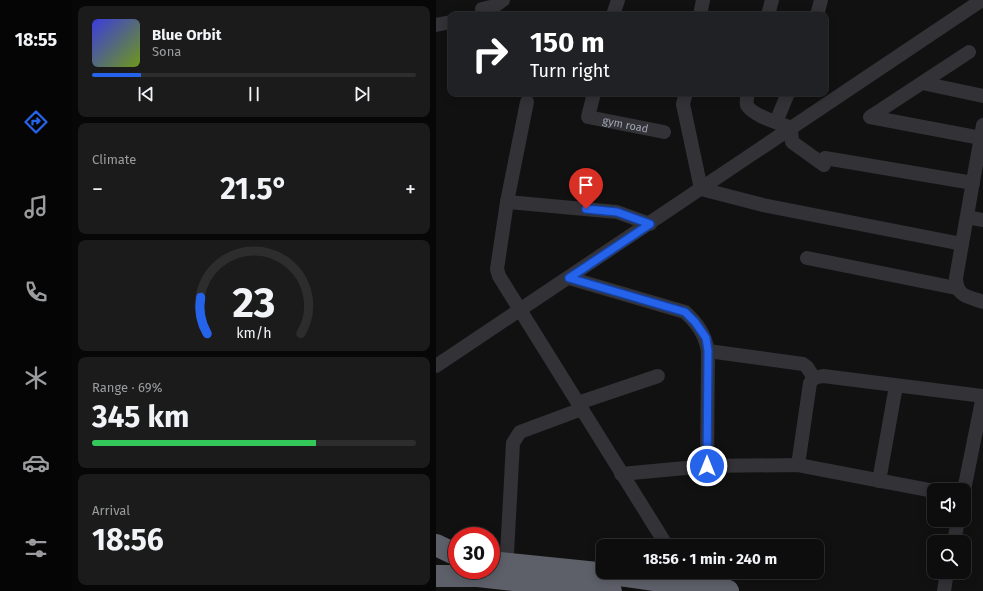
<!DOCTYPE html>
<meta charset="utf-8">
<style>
:root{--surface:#0d0d0e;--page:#1b1b1c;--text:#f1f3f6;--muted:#9a9c9e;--line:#2d2d2e;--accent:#2563eb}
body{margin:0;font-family:"Fira Sans",sans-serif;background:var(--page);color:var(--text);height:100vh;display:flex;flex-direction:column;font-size:15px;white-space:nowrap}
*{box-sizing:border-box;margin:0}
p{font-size:13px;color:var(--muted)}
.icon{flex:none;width:22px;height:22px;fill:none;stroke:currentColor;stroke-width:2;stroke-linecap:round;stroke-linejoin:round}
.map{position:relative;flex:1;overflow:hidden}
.side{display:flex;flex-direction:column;gap:6px;padding:6px;background:#070708;width:364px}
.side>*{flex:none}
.banner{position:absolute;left:12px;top:12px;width:380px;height:84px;border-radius:8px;box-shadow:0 2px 10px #0003,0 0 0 1px var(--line);background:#202124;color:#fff;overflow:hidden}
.buttons{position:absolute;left:491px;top:483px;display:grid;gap:8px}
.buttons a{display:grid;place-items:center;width:44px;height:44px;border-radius:8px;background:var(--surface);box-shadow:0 2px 10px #0003,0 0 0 1px var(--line);font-size:20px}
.speed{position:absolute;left:12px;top:527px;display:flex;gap:8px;font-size:20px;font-weight:700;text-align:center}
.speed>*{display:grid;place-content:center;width:52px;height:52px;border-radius:50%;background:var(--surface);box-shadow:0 2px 10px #0003,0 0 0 1px var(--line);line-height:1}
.speed .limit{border:6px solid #d22;background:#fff;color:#111}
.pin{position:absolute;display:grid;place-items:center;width:34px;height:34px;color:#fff;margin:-41px -17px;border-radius:50% 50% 50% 0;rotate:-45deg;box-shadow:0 0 4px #0007}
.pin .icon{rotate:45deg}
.me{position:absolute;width:44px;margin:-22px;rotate:0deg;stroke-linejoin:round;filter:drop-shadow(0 0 3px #0008)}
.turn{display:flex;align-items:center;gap:14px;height:84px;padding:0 16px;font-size:18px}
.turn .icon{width:52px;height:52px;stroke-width:2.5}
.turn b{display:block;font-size:28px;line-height:34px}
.big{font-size:30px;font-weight:700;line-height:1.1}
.side .widget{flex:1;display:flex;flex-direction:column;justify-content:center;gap:6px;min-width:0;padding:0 14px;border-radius:8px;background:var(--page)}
.side .dial{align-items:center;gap:0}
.dial svg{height:104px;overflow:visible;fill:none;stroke:var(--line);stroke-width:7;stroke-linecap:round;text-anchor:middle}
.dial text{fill:var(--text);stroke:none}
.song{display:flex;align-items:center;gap:12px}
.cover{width:48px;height:48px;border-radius:6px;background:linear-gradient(135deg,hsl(240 70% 55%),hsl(80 70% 35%))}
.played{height:4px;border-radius:2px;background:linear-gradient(90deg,var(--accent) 15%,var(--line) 15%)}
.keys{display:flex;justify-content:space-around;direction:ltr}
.heat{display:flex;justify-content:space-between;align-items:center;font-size:22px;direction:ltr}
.charge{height:6px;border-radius:3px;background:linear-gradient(90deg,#34c759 69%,var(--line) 0)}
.trip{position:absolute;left:160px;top:539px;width:228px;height:40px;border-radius:8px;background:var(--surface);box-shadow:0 2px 10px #0003,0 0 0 1px var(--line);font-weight:700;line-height:40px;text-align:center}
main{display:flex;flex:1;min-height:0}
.tabs{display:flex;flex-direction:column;width:72px;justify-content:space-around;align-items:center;background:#050506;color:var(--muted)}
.tabs .icon{width:28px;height:28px}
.tabs .on{color:var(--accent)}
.tabs b{font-size:18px;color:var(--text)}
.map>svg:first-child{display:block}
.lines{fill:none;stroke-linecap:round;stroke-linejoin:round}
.street{stroke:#323237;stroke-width:14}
.highway{stroke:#5d6069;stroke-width:22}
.route-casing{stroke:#184099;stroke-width:10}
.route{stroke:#2563eb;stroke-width:7}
.labels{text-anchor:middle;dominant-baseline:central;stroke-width:4;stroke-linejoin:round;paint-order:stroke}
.street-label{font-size:11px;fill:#a1a6b4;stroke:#0c0c0d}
</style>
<main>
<nav class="tabs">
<b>18:55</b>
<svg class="icon on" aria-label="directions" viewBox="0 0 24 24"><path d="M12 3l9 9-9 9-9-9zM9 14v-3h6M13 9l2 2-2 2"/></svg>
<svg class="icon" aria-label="music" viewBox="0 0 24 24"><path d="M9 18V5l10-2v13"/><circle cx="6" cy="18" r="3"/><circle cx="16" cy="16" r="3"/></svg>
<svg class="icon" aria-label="phone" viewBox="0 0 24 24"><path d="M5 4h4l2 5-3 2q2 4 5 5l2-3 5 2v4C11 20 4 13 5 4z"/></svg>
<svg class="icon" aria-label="climate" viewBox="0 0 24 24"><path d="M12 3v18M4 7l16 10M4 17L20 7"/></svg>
<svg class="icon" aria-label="car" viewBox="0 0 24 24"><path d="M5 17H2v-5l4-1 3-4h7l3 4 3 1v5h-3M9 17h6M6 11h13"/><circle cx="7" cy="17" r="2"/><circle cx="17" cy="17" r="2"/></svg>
<svg class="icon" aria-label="filters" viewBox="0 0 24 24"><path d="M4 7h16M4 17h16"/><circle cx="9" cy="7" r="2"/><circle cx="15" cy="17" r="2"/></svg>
</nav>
<section class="side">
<div class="widget">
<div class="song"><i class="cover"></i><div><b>Blue Orbit</b><p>Sona</p></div></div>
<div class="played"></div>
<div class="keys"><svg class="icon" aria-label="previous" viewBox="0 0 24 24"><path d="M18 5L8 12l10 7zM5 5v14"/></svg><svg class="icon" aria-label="pause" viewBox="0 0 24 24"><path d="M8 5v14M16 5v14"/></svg><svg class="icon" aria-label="next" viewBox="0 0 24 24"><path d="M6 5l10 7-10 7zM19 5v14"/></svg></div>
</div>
<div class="widget"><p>Climate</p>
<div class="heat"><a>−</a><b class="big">21.5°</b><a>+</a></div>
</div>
<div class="widget dial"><svg viewBox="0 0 100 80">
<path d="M14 69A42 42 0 1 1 86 69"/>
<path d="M14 69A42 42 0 0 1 9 41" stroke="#2563eb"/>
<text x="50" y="56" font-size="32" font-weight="700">23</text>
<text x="50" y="72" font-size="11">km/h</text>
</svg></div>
<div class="widget"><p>Range · 69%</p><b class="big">345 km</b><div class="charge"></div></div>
<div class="widget"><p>Arrival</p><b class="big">18:56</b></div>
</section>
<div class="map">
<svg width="547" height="591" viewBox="0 0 547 591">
<rect width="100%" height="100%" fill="#111112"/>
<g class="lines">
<!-- street -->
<g class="street">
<path d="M46 9 59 6 67 0"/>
<path d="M177 15 182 0"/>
<path d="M264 15 267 0"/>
<path d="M332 15 336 0"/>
<path d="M381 15 385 0"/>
<path d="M0 25 15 22"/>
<path d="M533 52 434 117 545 138"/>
<path d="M486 83 547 96"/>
<path id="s1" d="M158 93 152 117 228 132"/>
<path d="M250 93 247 104 265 189 327 205 526 244"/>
<path d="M312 93C311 97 310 101 311 105 315 115 345 124 355 128L356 142 388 165"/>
<path d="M91 102 71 202 61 269 63 276 231 546"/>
<path d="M340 122 352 93"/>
<path d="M547 125 520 278C521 297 531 296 547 302"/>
<path d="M389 158 537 183"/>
<path d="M71 202 181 212 214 224"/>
<path d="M531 217 547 220"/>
<path d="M371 258 520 288"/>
<path d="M133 278 249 312C261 323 269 334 272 351L271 466"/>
<path d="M272 351 367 364 371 367 378 378"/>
<path d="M0 366 546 0"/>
<path d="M142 403 222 376"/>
<path d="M362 465 374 383 378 378 387 376 547 396"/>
<path d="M185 474 271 466 362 465 498 491"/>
<path d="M443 481 460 386"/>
<path d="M528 490 547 396"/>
<path d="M518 542 522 520"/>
<path d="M70 572 77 443 84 432 146 409"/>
<path d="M508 591 511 572"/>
</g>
<!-- highway -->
<g class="highway">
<path d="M0 545 21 555"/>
<path d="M55 562 191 576 292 591"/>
<path d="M0 576H42L175 591"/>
</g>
</g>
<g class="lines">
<defs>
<path id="route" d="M150 209 181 212 214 224 133 278 249 312 259 322 270 338 272 351 271 466"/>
</defs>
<!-- route casing -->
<use href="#route" class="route-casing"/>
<!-- route -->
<use href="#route" class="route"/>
</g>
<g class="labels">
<!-- street labels -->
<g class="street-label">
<text stroke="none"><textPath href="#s1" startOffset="63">gym road</textPath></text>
</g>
</g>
</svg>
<div class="buttons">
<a><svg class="icon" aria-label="sound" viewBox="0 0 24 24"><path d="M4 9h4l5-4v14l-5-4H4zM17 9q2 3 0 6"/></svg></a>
<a><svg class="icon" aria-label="search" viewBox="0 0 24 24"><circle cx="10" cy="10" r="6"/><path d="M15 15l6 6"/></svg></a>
</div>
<div class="speed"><div class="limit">30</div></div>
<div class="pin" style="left:150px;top:209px;background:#d93025"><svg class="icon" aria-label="arrive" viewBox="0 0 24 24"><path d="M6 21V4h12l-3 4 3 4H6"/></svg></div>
<svg class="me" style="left:271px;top:466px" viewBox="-20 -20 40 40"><circle r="17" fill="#2563eb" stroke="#fff" stroke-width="3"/><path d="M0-11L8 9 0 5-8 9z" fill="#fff"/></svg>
<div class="trip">18:56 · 1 min · 240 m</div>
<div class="banner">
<div class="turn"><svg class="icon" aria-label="right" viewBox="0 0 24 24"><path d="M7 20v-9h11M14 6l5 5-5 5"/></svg><div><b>150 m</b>Turn right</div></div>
</div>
</div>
</main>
